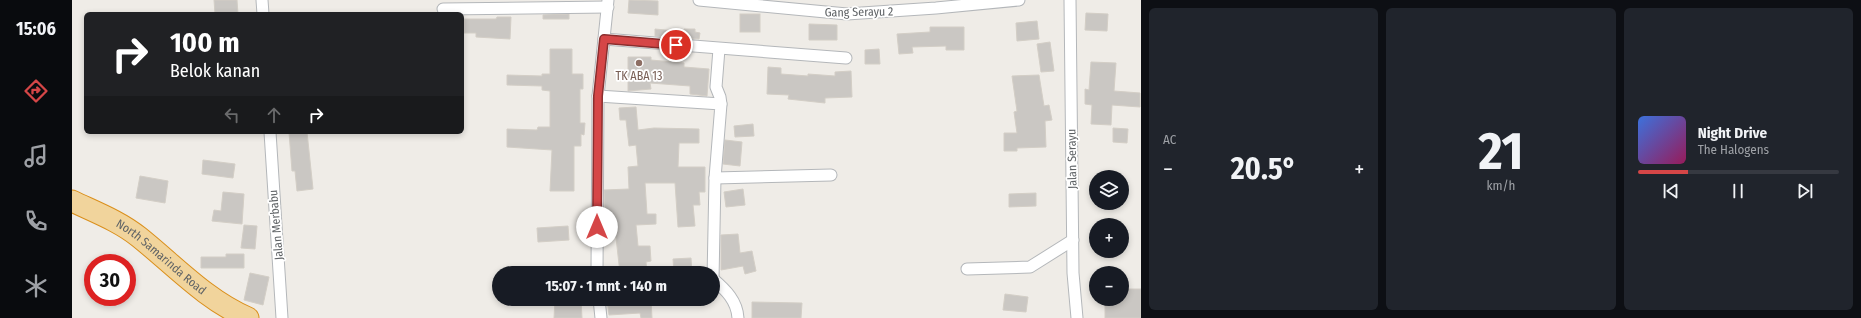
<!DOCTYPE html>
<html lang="id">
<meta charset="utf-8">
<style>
:root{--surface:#171b24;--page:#20242c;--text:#f1f3f6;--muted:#9ea1a6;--line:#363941;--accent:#d54647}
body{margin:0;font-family:"Fira Sans Condensed",sans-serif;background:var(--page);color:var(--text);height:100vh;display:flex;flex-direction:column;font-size:15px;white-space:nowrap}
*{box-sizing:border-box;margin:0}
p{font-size:13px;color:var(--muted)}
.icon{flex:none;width:22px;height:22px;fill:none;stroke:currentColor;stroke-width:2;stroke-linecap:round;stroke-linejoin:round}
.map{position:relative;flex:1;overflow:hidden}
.side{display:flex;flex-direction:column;gap:8px;padding:8px;background:#0d0f14;width:720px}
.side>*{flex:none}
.banner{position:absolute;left:12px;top:12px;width:380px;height:122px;border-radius:6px;box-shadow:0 2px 6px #0003;background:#202124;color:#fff;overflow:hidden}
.fabs{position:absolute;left:1017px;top:170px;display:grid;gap:8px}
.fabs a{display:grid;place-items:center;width:40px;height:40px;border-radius:50%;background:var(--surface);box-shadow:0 2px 6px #0003;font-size:20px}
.speed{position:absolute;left:12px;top:254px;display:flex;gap:8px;font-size:20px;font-weight:700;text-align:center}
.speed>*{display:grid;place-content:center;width:52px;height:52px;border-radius:50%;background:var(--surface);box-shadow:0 2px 6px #0003;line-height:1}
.speed .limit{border:6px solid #d22;background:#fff;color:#111}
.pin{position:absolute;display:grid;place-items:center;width:34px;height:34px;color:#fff;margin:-17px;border:2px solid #fff;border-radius:50%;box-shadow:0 1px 4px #0007}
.me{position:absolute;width:44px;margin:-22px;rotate:0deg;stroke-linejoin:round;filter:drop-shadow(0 0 3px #0008)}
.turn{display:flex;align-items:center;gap:14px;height:84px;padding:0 20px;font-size:18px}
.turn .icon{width:52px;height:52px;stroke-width:2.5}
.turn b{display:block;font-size:28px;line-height:34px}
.lanes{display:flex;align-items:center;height:38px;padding:0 20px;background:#0003;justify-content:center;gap:20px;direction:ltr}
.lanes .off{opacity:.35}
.big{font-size:30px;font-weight:700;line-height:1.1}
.side .widget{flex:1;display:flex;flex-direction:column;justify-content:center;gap:6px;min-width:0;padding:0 14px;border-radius:6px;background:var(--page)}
.side .dial{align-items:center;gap:0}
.dial b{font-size:52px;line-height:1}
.song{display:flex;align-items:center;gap:12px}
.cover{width:48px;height:48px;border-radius:6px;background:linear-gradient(135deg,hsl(220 70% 55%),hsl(330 70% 35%))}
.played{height:4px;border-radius:2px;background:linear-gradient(90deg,var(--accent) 25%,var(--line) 25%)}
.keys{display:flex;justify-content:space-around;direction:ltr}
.heat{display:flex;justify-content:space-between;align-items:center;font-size:22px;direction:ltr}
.side .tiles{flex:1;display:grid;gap:8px;grid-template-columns:repeat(3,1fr)}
.trip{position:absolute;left:420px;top:266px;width:228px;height:40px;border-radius:20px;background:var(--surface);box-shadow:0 2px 6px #0003;font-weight:700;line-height:40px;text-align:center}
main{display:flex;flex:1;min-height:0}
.dock{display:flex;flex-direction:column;width:72px;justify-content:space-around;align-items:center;background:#090b0e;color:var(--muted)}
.dock .icon{width:28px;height:28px}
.dock .on{color:var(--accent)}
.dock b{font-size:18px;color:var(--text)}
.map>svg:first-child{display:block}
.building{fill:#cac7c3;stroke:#d3cec6}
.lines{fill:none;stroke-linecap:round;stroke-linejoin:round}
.street-casing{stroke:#b4b7ba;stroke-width:13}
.highway-casing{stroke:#da8f1b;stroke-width:23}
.street{stroke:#fff;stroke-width:11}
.highway{stroke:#f1d49c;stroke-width:21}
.route-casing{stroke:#8a2e2e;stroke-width:10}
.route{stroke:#d54647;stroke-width:7}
.education-dot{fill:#8d6e63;stroke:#fff;stroke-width:1.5}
.labels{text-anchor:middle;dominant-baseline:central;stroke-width:3.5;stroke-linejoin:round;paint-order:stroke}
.street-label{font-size:12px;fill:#5e6265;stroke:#fff}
.education-label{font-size:12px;fill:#785e54;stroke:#fff}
</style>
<main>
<nav class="dock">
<b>15:06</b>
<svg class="icon on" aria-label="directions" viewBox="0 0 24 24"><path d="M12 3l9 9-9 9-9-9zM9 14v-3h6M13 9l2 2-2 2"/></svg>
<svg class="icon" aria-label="music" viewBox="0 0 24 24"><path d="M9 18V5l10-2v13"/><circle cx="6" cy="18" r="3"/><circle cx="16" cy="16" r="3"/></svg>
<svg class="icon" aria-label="phone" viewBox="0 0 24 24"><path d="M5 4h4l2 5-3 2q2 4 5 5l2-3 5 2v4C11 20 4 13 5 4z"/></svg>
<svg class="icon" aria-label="climate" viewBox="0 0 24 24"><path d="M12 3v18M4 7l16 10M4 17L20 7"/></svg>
</nav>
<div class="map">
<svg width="1069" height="318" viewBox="0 0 1069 318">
<rect width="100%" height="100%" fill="#efece7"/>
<!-- building -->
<g class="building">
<path d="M142 0H165L166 14H143Z"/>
<path d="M557 0 586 1V15L556 13Z"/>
<path d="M1014 13 1036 14 1035 31 1013 30Z"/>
<path d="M497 14V19H471V15Z"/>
<rect x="668" y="14" width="20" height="18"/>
<path d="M425 17H439L438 39 404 37V33H392V19H424Z"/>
<path d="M965 21 967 39 945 41 944 23Z"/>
<path d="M737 24 765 25V40H737Z"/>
<path d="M858 27H892V50H874V46L840 47 841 53 827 54 825 34 858 32Z"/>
<path d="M583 29 613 32 612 29H623V32L628 33 627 39 583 36Z"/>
<path d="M978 42 982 71 969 72 965 44Z"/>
<path d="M478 49H500V74H511V89H508V123H513L512 135 509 134V146H502V191H478L480 150 435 147V129L465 130 466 127H478V91L470 90V86L435 85V75L470 76V74H478Z"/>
<path d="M807 49 808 64H793V50Z"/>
<path d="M556 57H579V60L612 63V67L637 69 635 96 618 94V86L578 83 579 89 556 91Z"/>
<path d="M1019 62 1044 63 1042 91 1068 93V107L1040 105 1039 125 1019 124 1020 105 1013 104V89L1017 90Z"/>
<path d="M696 67 709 68V74L736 76V74L763 76V72L779 71 780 97 753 98V103L716 99 717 95 695 94Z"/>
<path d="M967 75 972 106 977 105 980 120 973 121 974 147 945 148V151H932V133H945L942 112 945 111 940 76Z"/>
<path d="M564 107 566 130 582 128 627 129V143H607L606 167H633V192H627L628 205H621L623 226 606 227 603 183H573L575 214H584V224L564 225 566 246H578L579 261 574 262 575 273H548L543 229 534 230 532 190 557 189 556 167 566 166 564 145 557 146 554 120H548L547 108Z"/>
<path d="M681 124 682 136 663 137 662 126Z"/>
<path d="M1041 128 1056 129 1055 143 1041 142Z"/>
<path d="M217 132H235L241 189 225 191 223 171H220Z"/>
<path d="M653 140 670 142 668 166 651 164Z"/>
<path d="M131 160 163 164 161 178 130 174Z"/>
<path d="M68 176 96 181 93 203 64 198Z"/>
<path d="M671 189 673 205 654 207 652 192Z"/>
<path d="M151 192 172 194 170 224 140 221 142 210 149 211Z"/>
<path d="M964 193V206L937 207V194Z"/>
<path d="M172 225 185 226 183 249 169 248Z"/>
<path d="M496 226 497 240 466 242 465 228Z"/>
<path d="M666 234 668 253 680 251 684 271 673 274 671 266 649 270V235Z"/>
<path d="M154 254H172V268H129V257H154Z"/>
<path d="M619 258 620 273H602L601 259Z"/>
<path d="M178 273 197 277 191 305 172 300Z"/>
<path d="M1050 289H1069V318H1033V299H1050Z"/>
<path d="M933 294 956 297 954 312 931 310Z"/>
<path d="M483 299H509L510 318H482Z"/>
<path d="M535 299H579L580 318H569L568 313 537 315Z"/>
<path d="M680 302 730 303 729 318H680Z"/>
</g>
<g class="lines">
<defs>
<g id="street">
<path d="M190 0 191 14"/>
<path d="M627 0 775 14 864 8 947 0"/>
<path d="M998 0 1001 273 1005 318"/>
<path d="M371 9 536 7"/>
<path d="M532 39 774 58"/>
<path d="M647 49 644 87 648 97 649 104"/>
<path d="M526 96 649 104 643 178 641 279"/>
<path d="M198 132 210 318"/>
<path d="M643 178 759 175"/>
<path d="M895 269 958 267 1001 240"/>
<path d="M525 273 526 96 536 0"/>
<path d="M641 279C654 290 665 301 666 318"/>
<path d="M527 299 529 318"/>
</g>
<g id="highway">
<path id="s1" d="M0 201C23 212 47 221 67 237 102 265 134 300 176 318"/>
</g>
</defs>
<!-- street casing -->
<use href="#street" class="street-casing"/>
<!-- highway casing -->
<use href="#highway" class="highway-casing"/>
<!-- street -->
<use href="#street" class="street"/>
<!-- highway -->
<use href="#highway" class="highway"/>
</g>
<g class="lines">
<defs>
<path id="route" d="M525 227 526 96 532 39 604 45"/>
</defs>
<!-- route casing -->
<use href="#route" class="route-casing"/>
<!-- route -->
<use href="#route" class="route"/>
</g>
<!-- markers -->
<circle class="education-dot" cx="567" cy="63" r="4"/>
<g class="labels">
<!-- street labels -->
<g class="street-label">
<text transform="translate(787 12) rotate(-1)">Gang Serayu 2</text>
<text transform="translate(1000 159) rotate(-91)">Jalan Serayu</text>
<text transform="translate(204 225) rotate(-95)">Jalan Merbabu</text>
<text stroke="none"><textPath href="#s1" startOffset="106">North Samarinda Road</textPath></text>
</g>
<!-- education labels -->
<g class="education-label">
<text x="567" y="76">TK ABA 13</text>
</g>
</g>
</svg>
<div class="fabs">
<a><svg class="icon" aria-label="layers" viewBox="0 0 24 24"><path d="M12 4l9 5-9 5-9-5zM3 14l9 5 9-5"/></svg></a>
<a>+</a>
<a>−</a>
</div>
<div class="speed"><div class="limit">30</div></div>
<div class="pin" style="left:604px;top:45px;background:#d93025"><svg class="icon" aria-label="arrive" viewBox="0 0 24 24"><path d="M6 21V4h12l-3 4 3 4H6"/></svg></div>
<svg class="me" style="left:525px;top:227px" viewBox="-20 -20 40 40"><circle r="19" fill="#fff"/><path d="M0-13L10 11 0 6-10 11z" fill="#d54647"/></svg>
<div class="trip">15:07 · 1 mnt · 140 m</div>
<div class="banner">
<div class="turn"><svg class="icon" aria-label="right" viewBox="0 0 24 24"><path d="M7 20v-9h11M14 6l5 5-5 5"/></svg><div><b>100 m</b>Belok kanan</div></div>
<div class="lanes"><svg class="icon off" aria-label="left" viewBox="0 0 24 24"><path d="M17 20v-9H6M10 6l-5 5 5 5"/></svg><svg class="icon off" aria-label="ahead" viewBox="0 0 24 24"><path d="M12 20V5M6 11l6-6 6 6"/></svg><svg class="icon" aria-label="right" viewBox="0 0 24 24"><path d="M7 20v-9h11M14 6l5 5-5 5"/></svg></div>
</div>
</div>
<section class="side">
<div class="tiles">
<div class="widget"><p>AC</p>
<div class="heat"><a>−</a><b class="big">20.5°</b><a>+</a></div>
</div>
<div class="widget dial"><b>21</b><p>km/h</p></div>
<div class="widget">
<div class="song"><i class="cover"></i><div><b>Night Drive</b><p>The Halogens</p></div></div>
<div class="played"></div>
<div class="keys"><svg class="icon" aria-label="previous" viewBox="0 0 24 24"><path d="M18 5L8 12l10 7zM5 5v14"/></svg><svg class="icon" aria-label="pause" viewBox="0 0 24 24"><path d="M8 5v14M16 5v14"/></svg><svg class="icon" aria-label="next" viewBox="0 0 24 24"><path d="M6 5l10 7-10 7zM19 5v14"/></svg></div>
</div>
</div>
</section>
</main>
